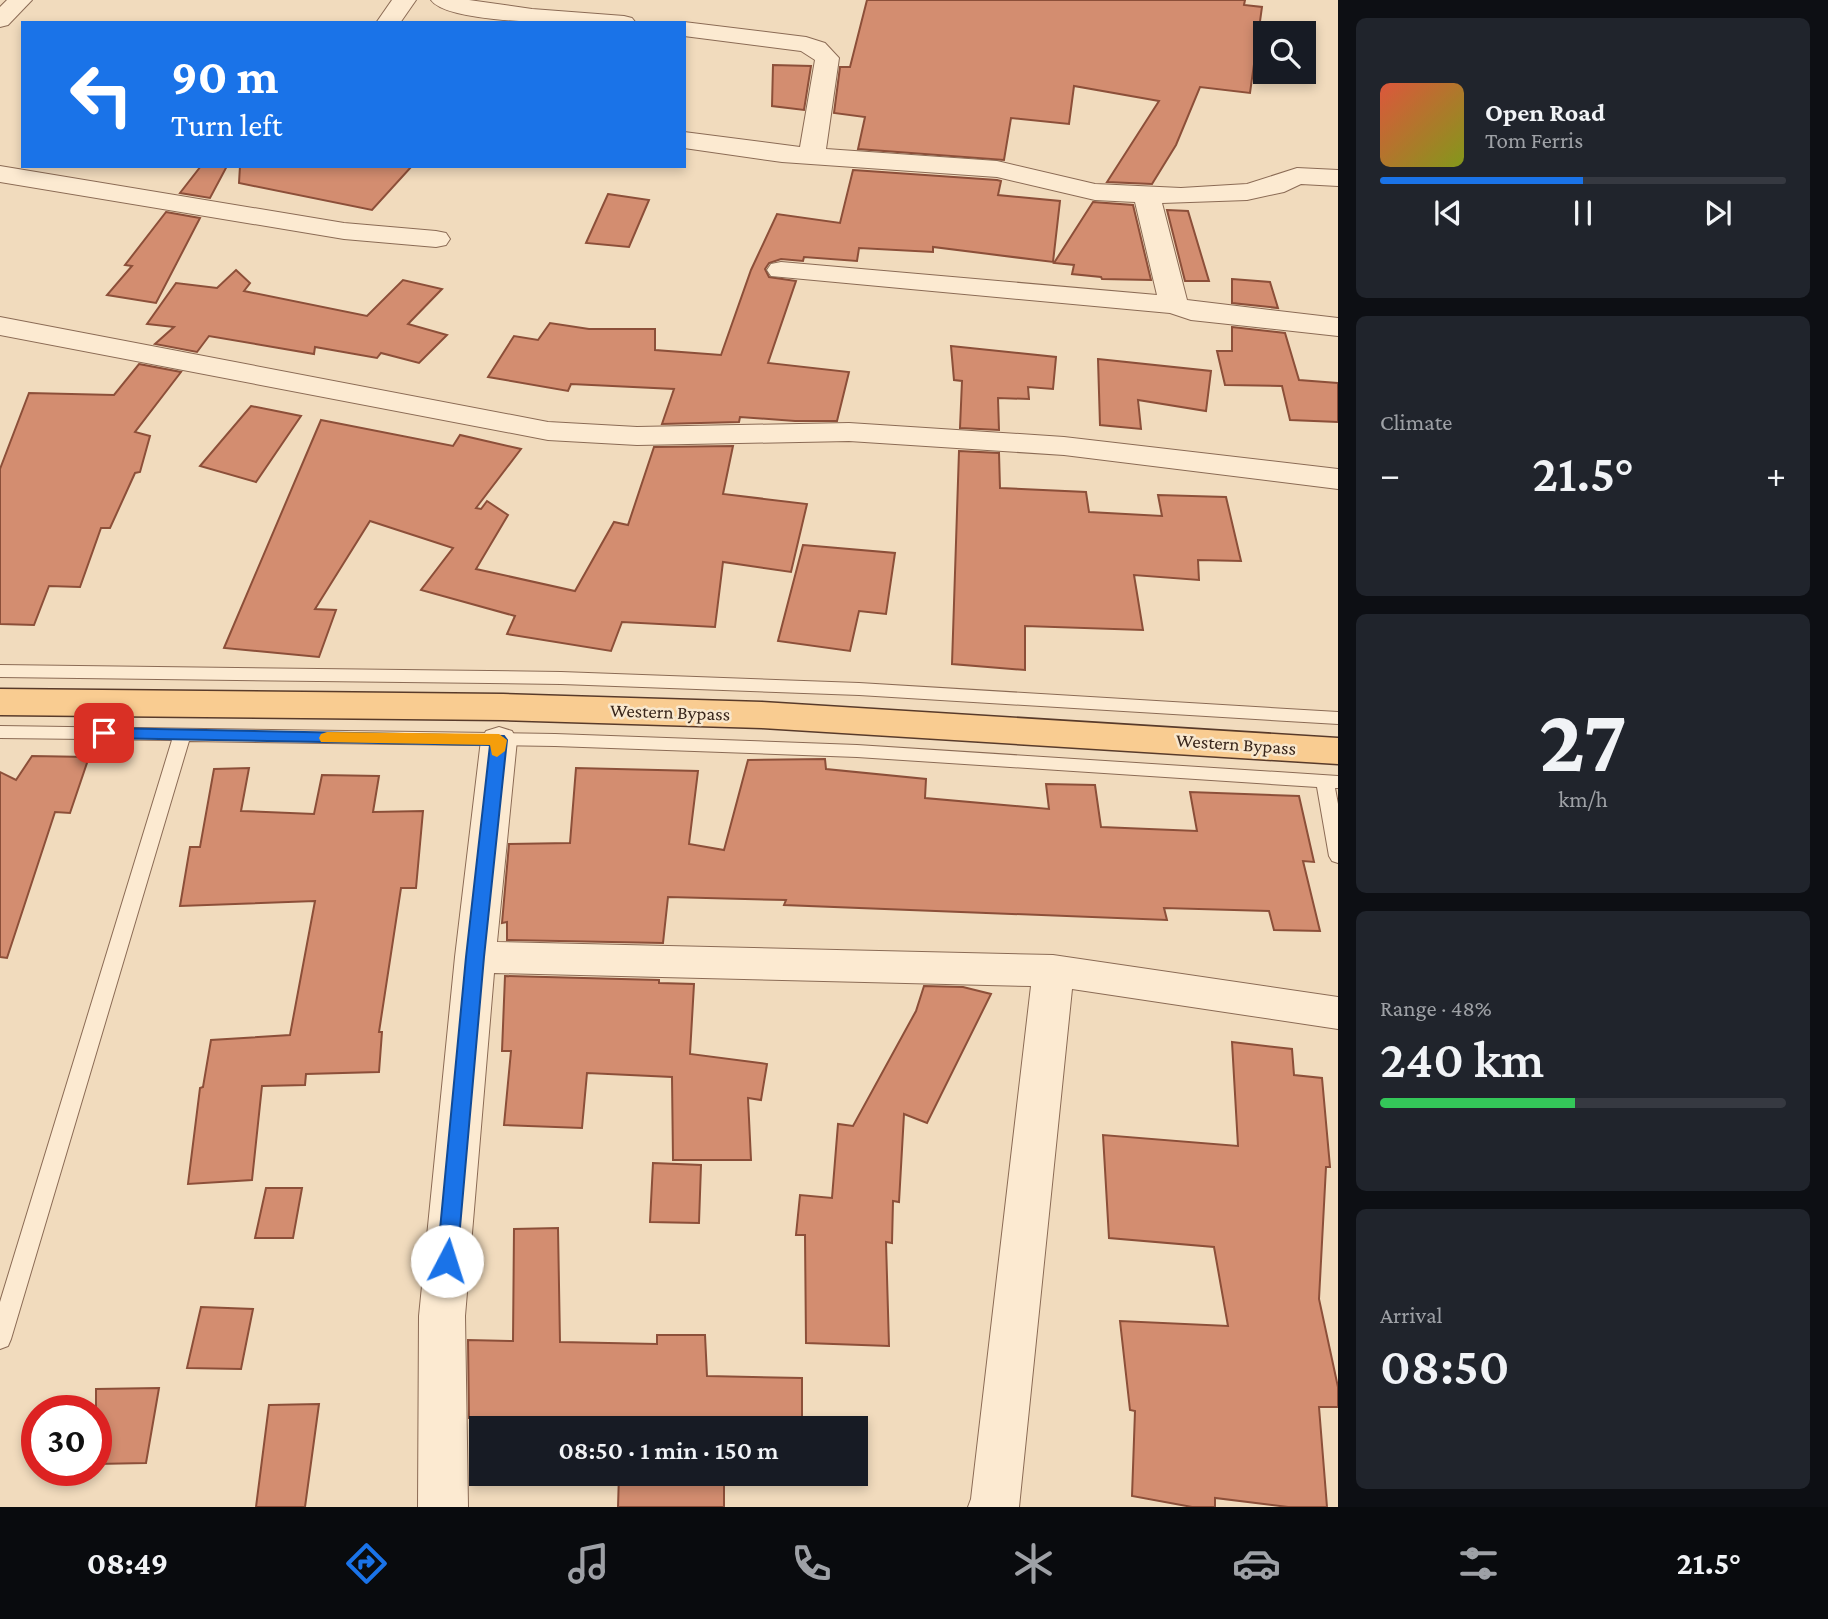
<!DOCTYPE html>
<meta charset="utf-8">
<style>
:root{--surface:#171b24;--page:#20242c;--text:#f1f3f6;--muted:#9ea1a6;--line:#363941;--accent:#1a73e8}
body{margin:0;font-family:"Crimson Pro",serif;background:var(--page);color:var(--text);height:100vh;display:flex;flex-direction:column;font-size:26px;white-space:nowrap}
*{box-sizing:border-box;margin:0}
p{font-size:23px;color:var(--muted)}
.icon{flex:none;width:38px;height:38px;fill:none;stroke:currentColor;stroke-width:2;stroke-linecap:round;stroke-linejoin:round}
.map{position:relative;flex:1;overflow:hidden}
.sheet{display:flex;flex-direction:column;gap:18px;padding:18px;background:#0d0f14;width:490px}
.sheet>*{flex:none}
.top-card{position:absolute;left:21px;top:21px;width:665px;height:147px;border-radius:0px;box-shadow:0 4px 10px #0003;background:#1a73e8;color:#fff;overflow:hidden}
.fabs{position:absolute;left:1253px;top:21px;display:grid;gap:14px}
.fabs a{display:grid;place-items:center;width:63px;height:63px;border-radius:0px;background:var(--surface);box-shadow:0 4px 10px #0003;font-size:35px}
.speed{position:absolute;left:21px;top:1395px;display:flex;gap:14px;font-size:35px;font-weight:700;text-align:center}
.speed>*{display:grid;place-content:center;width:91px;height:91px;border-radius:50%;background:var(--surface);box-shadow:0 4px 10px #0003;line-height:1}
.speed .limit{border:10px solid #d22;background:#fff;color:#111}
.pin{position:absolute;display:grid;place-items:center;width:60px;height:60px;color:#fff;margin:-30px;border-radius:14px;box-shadow:0 4px 10px #0006}
.me{position:absolute;width:77px;margin:-38px;rotate:5deg;stroke-linejoin:round;filter:drop-shadow(0 0 5px #0008)}
.turn{display:flex;align-items:center;gap:24px;height:147px;padding:0 35px;font-size:32px}
.turn .icon{width:91px;height:91px;stroke-width:2.5}
.turn b{display:block;font-size:49px;line-height:60px}
.big{font-size:52px;font-weight:600;line-height:1.1}
.sheet .card{flex:1;display:flex;flex-direction:column;justify-content:center;gap:10px;min-width:0;padding:0 24px;border-radius:10px;background:var(--page)}
.sheet .dial{align-items:center;gap:0}
.dial b{font-size:91px;line-height:1}
.song{display:flex;align-items:center;gap:21px}
.cover{width:84px;height:84px;border-radius:10px;background:linear-gradient(135deg,hsl(10 70% 55%),hsl(70 70% 35%))}
.played{height:7px;border-radius:4px;background:linear-gradient(90deg,var(--accent) 50%,var(--line) 50%)}
.keys{display:flex;justify-content:space-around;direction:ltr}
.heat{display:flex;justify-content:space-between;align-items:center;font-size:38px;direction:ltr}
.charge{height:10px;border-radius:5px;background:linear-gradient(90deg,#34c759 48%,var(--line) 0)}
.trip{position:absolute;left:469px;top:1416px;width:399px;height:70px;border-radius:0px;background:var(--surface);box-shadow:0 4px 10px #0003;font-weight:600;line-height:70px;text-align:center}
.tabs{display:flex;height:112px;justify-content:space-around;align-items:center;background:#090b0e;color:var(--muted)}
.tabs .icon{width:49px;height:49px}
.tabs .current{color:var(--accent)}
.tabs b{font-size:32px;color:var(--text)}
main{display:flex;flex:1;min-height:0}
.map>svg:first-child{display:block}
.building{fill:#d38d70;stroke:#8c4f39;stroke-width:2}
.lines{fill:none;stroke-linecap:round;stroke-linejoin:round}
.service-casing{stroke:#8b6b55;stroke-width:2}
.minor-casing{stroke:#8b6b55;stroke-width:2}
.primary-casing{stroke:#583a2a;stroke-width:3}
.service{fill:#fcead1;fill-rule:evenodd}
.minor{fill:#fcead1;fill-rule:evenodd}
.primary{fill:#f9cc91;fill-rule:evenodd}
.route{fill:#1a73e8;stroke:#114b97;stroke-width:2}
.slow{fill:#f59e0b}
.labels{text-anchor:middle;dominant-baseline:central;stroke-width:5;stroke-linejoin:round;paint-order:stroke}
.street-label{font-size:19px;fill:#39261b;stroke:#f8e7cd}
</style>
<main>
<div class="map">
<svg width="1338" height="1507" viewBox="0 0 1338 1507">
<rect width="100%" height="100%" fill="#f1dbbd"/>
<!-- building -->
<g class="building">
<path d="M867 0H1245L1244 5 1262 7 1250 93 1200 87 1176 145 1152 184 1107 182 1159 101 1074 86 1069 124 1011 118 1004 160 858 149 865 117 834 113 840 67H850Z"/>
<path d="M773 65 811 66 804 110 772 106Z"/>
<path d="M201 166H227L210 198 180 193Z"/>
<path d="M240 166H412L372 210 239 183Z"/>
<path d="M853 170 997 180 1001 181 998 195 1060 201 1053 262 933 247V252L859 248 857 261 804 257 803 261 781 259 769 263 765 269 769 277 796 281 768 363 849 372 837 421H795L740 417 739 422 662 424 674 389 571 384 568 391 488 377 514 336 538 340 550 323 589 329H655V350L721 355 751 270 777 214 840 223Z"/>
<path d="M608 194 649 200 629 247 586 243Z"/>
<path d="M1093 202 1133 205 1151 280 1102 279 1101 277 1072 274 1074 265 1054 263Z"/>
<path d="M1167 210 1188 211 1209 281H1185Z"/>
<path d="M166 212 200 218 156 303 107 295 132 266 125 265Z"/>
<path d="M236 270 250 283 244 291 367 316 403 280 442 289 408 324 447 335 419 363 381 353 377 358 315 347 314 354 209 336 197 352 155 344 174 327 147 324 176 283 217 288Z"/>
<path d="M1232 279 1270 282 1278 308 1232 303Z"/>
<path d="M1232 327 1285 333 1299 380 1338 383V422L1290 420 1282 386 1225 385 1217 351H1232Z"/>
<path d="M951 346 1056 357 1053 389 1028 387 1029 399 998 398 999 430 960 428 962 381 954 380Z"/>
<path d="M1098 359 1211 371 1206 411 1138 400 1141 429 1100 425Z"/>
<path d="M139 364 181 372 135 432 150 436 140 472 135 473 110 528H101L80 587 49 586 34 625 0 624V469L29 393 114 395Z"/>
<path d="M251 406 301 416 256 482 200 466Z"/>
<path d="M321 420 453 446 460 435 521 449 476 508 481 509 487 501 508 515 476 569 575 591 614 522 628 525 654 447 733 446 723 494 807 504 791 572 723 562 715 627 622 622 611 651 507 634 515 616 421 590 453 548 370 521 315 609 336 610 319 657 224 648Z"/>
<path d="M959 451 999 453 1000 488 1086 492 1089 512 1162 516 1158 495 1226 497 1241 561 1198 560 1199 580 1134 575 1143 630 1025 626V670L952 664Z"/>
<path d="M803 545 895 553 886 614 859 611 850 651 778 641Z"/>
<path d="M32 756 89 757 70 813 55 812 7 958 0 957V772L16 780Z"/>
<path d="M825 759 826 769 926 779 925 798 1049 809 1046 784 1095 785 1101 827 1197 831 1190 792 1299 796 1314 862 1303 861 1320 931 1274 930 1269 911 1164 908 1167 920 784 905 786 900 668 897 663 943 507 940V922L502 923 509 844 570 843 576 768 698 771 689 844 724 850 748 760Z"/>
<path d="M249 768 241 811 314 814 322 775 379 776 373 812 423 811 416 888H401L379 1032H382L379 1072 306 1074 305 1085 262 1086 252 1180 188 1184 200 1088 203 1087 211 1040 290 1035 315 901 180 906 190 847H200L214 769Z"/>
<path d="M505 976 659 980V983L694 984 690 1054 767 1064 761 1100 748 1098 751 1160H673L672 1077 587 1073 582 1128 504 1125 511 1051H502Z"/>
<path d="M924 986 963 987 991 994 927 1123 904 1114 899 1202 893 1201 892 1243 886 1242 889 1346 806 1343 805 1235H796L800 1195 832 1198 838 1124 853 1126 916 1011Z"/>
<path d="M1232 1042 1292 1049 1294 1075 1322 1078 1330 1167H1326L1319 1299 1338 1387V1407H1319L1327 1507H1288L1215 1498V1507H1192L1132 1496 1135 1411 1130 1410 1120 1321 1228 1326 1214 1247 1109 1238 1103 1135 1238 1146Z"/>
<path d="M653 1163 701 1165 699 1223 650 1222Z"/>
<path d="M266 1188H302L293 1238H255Z"/>
<path d="M558 1228 560 1342 657 1344V1335H705L707 1376 802 1378V1428H621L622 1421 469 1418 468 1340 513 1341 514 1229Z"/>
<path d="M201 1307 253 1309 241 1369 187 1368Z"/>
<path d="M159 1388 146 1463 96 1464V1389Z"/>
<path d="M319 1404 305 1507H256L269 1405Z"/>
<path d="M619 1474H724V1507H618Z"/>
</g>
<g class="lines">
<defs>
<g id="service">
<path d="M0 665 561 672 859 683 1338 712V724L859 695 561 684 0 677Z"/>
<path d="M0 726 555 734 857 745 1338 776V788H1335L1338 804V863L1332 861 1329 856 1317 787 857 757 555 746 189 741 11 1339 8 1346 0 1349V1302L172 740 0 738Z"/>
</g>
<g id="minor">
<path d="M7 0H32L8 25 0 27V7Z"/>
<path d="M392 0H416L400 23H376Z"/>
<path d="M431 0H469L532 9 624 16 632 18 636 23C600 23 450 27 431 0Z"/>
<path d="M684 22 806 37 825 43 839 58 826 149 997 161 1095 184 1181 188 1247 184 1297 168 1338 170V186L1301 184 1284 192 1247 200 1162 203 1187 300 1338 318V336L1191 320 1170 313 771 276 767 270 771 264 781 262 1157 295 1135 202 1095 200 997 177 782 162 684 148V132L800 147 815 60 801 51 684 36V23H681Z"/>
<path d="M0 166 344 223 436 231 446 233 450 239 446 245 436 247 344 239 0 182Z"/>
<path d="M0 317 548 422 637 427 849 423 1064 437 1338 469V489L1064 455 849 441 637 445 548 440 0 335Z"/>
<path d="M499 727 512 731 517 740 497 942 1053 955 1338 997V1029L1072 989 1019 1507H968L971 1499 1031 986 494 973 465 1316 468 1507H418L419 1316 455 957 481 740 486 731Z"/>
</g>
<path id="primary" d="M0 689 503 694 762 702 1338 738V764L762 728 503 720 0 715Z"/>
</defs>
<!-- service casing -->
<use href="#service" class="service-casing"/>
<!-- minor casing -->
<use href="#minor" class="minor-casing"/>
<!-- primary casing -->
<use href="#primary" class="primary-casing"/>
<!-- service -->
<use href="#service" class="service"/>
<!-- minor -->
<use href="#minor" class="minor"/>
<!-- primary -->
<use href="#primary" class="primary"/>
</g>
<!-- route -->
<path class="route" d="M104 728 504 736 507 740 484 957 457 1261 454 1267 447 1269 440 1267 437 1261 466 957 490 745 104 738 96 733Z"/>
<!-- slow -->
<path class="slow" d="M327 732 499 734 507 740 505 751 497 757 492 755 490 745 321 742 319 738 321 734Z"/>
<g class="labels">
<!-- street labels -->
<g class="street-label">
<text transform="translate(670 712) rotate(2)">Western Bypass</text>
<text transform="translate(1236 744) rotate(4)">Western Bypass</text>
</g>
</g>
</svg>
<div class="fabs">
<a><svg class="icon" aria-label="search" viewBox="0 0 24 24"><circle cx="10" cy="10" r="6"/><path d="M15 15l6 6"/></svg></a>
</div>
<div class="speed"><div class="limit">30</div></div>
<div class="pin" style="left:104px;top:733px;background:#d93025"><svg class="icon" aria-label="arrive" viewBox="0 0 24 24"><path d="M6 21V4h12l-3 4 3 4H6"/></svg></div>
<svg class="me" style="left:447px;top:1261px" viewBox="-20 -20 40 40"><circle r="19" fill="#fff"/><path d="M0-13L10 11 0 6-10 11z" fill="#1a73e8"/></svg>
<div class="trip">08:50 · 1 min · 150 m</div>
<div class="top-card">
<div class="turn"><svg class="icon" aria-label="left" viewBox="0 0 24 24"><path d="M17 20v-9H6M10 6l-5 5 5 5"/></svg><div><b>90 m</b>Turn left</div></div>
</div>
</div>
<section class="sheet">
<div class="card">
<div class="song"><i class="cover"></i><div><b>Open Road</b><p>Tom Ferris</p></div></div>
<div class="played"></div>
<div class="keys"><svg class="icon" aria-label="previous" viewBox="0 0 24 24"><path d="M18 5L8 12l10 7zM5 5v14"/></svg><svg class="icon" aria-label="pause" viewBox="0 0 24 24"><path d="M8 5v14M16 5v14"/></svg><svg class="icon" aria-label="next" viewBox="0 0 24 24"><path d="M6 5l10 7-10 7zM19 5v14"/></svg></div>
</div>
<div class="card"><p>Climate</p>
<div class="heat"><a>−</a><b class="big">21.5°</b><a>+</a></div>
</div>
<div class="card dial"><b>27</b><p>km/h</p></div>
<div class="card"><p>Range · 48%</p><b class="big">240 km</b><div class="charge"></div></div>
<div class="card"><p>Arrival</p><b class="big">08:50</b></div>
</section>
</main>
<nav class="tabs">
<b>08:49</b>
<svg class="icon current" aria-label="directions" viewBox="0 0 24 24"><path d="M12 3l9 9-9 9-9-9zM9 14v-3h6M13 9l2 2-2 2"/></svg>
<svg class="icon" aria-label="music" viewBox="0 0 24 24"><path d="M9 18V5l10-2v13"/><circle cx="6" cy="18" r="3"/><circle cx="16" cy="16" r="3"/></svg>
<svg class="icon" aria-label="phone" viewBox="0 0 24 24"><path d="M5 4h4l2 5-3 2q2 4 5 5l2-3 5 2v4C11 20 4 13 5 4z"/></svg>
<svg class="icon" aria-label="climate" viewBox="0 0 24 24"><path d="M12 3v18M4 7l16 10M4 17L20 7"/></svg>
<svg class="icon" aria-label="car" viewBox="0 0 24 24"><path d="M5 17H2v-5l4-1 3-4h7l3 4 3 1v5h-3M9 17h6M6 11h13"/><circle cx="7" cy="17" r="2"/><circle cx="17" cy="17" r="2"/></svg>
<svg class="icon" aria-label="filters" viewBox="0 0 24 24"><path d="M4 7h16M4 17h16"/><circle cx="9" cy="7" r="2"/><circle cx="15" cy="17" r="2"/></svg>
<b>21.5°</b>
</nav>
